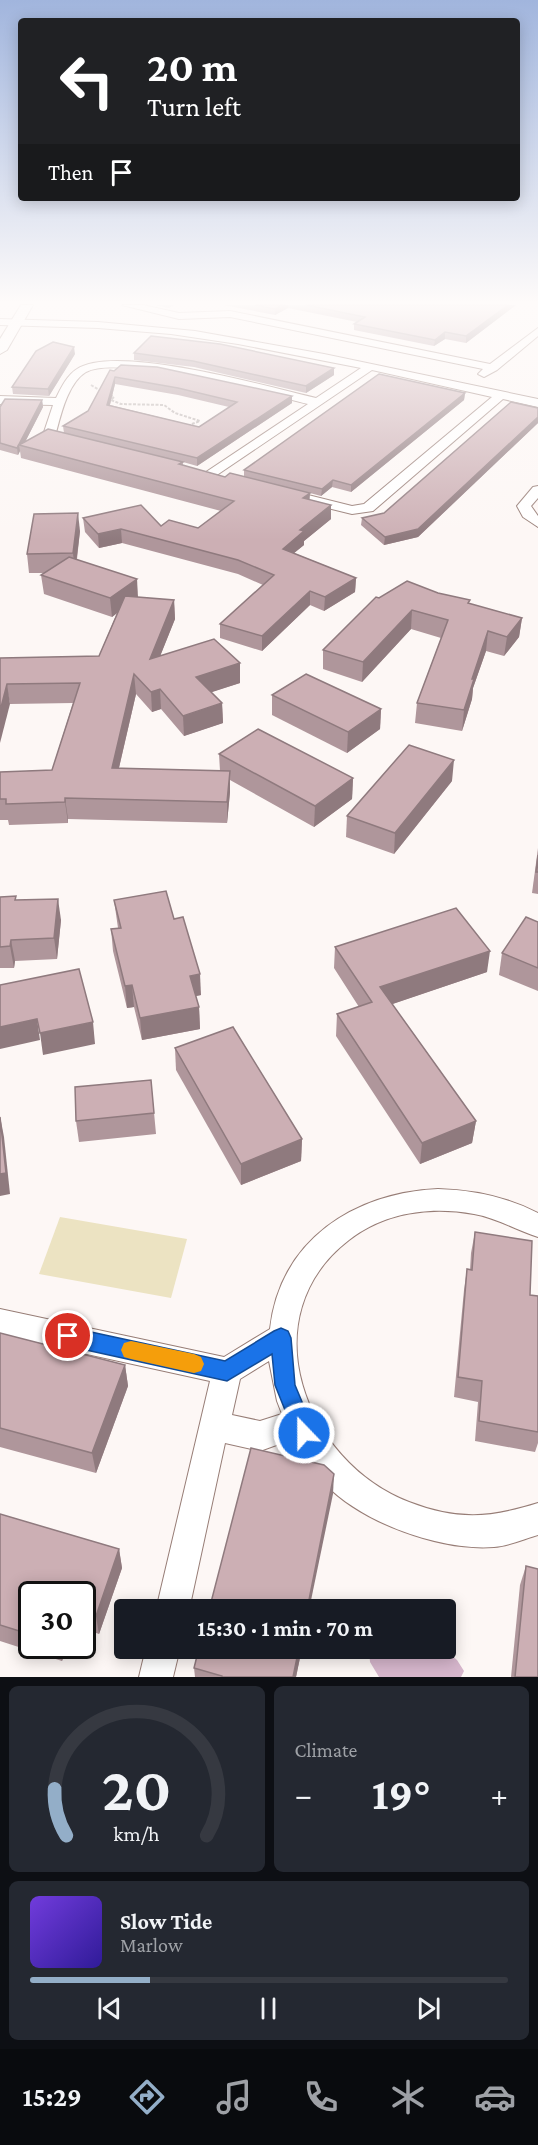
<!DOCTYPE html>
<meta charset="utf-8">
<style>
:root{--surface:#171b24;--page:#242831;--text:#f1f3f6;--muted:#9ea1a6;--line:#363941;--accent:#93aec8}
body{margin:0;font-family:"Crimson Pro",serif;background:var(--page);color:var(--text);height:100vh;display:flex;flex-direction:column;font-size:22px;white-space:nowrap}
*{box-sizing:border-box;margin:0}
p{font-size:20px;color:var(--muted)}
.icon{flex:none;width:33px;height:33px;fill:none;stroke:currentColor;stroke-width:2;stroke-linecap:round;stroke-linejoin:round}
.map{position:relative;height:1677px;overflow:hidden}
.sheet{display:flex;flex-direction:column;gap:9px;padding:9px;background:#0d0f14;flex:1}
.sheet>*{flex:none}
.banner{position:absolute;left:18px;top:18px;width:502px;height:183px;border-radius:6px;box-shadow:0 3px 15px #0003;background:#202124;color:#fff;overflow:hidden}
.speed{position:absolute;left:18px;top:1581px;display:flex;gap:12px;font-size:30px;font-weight:700;text-align:center}
.speed>*{display:grid;place-content:center;width:78px;height:78px;border-radius:50%;background:var(--surface);box-shadow:0 3px 15px #0003;line-height:1}
.speed .limit{border:3px solid #111;border-radius:9px;background:#fff;color:#111}
.pin{position:absolute;display:grid;place-items:center;width:51px;height:51px;color:#fff;margin:-26px;border:3px solid #fff;border-radius:50%;box-shadow:0 2px 6px #0007}
.me{position:absolute;width:66px;margin:-33px;rotate:338deg;stroke-linejoin:round;filter:drop-shadow(0 0 4px #0008)}
.turn{display:flex;align-items:center;gap:21px;height:126px;padding:0 30px;font-size:27px}
.turn .icon{width:78px;height:78px;stroke-width:2.5}
.turn b{display:block;font-size:42px;line-height:51px}
.then{display:flex;align-items:center;height:57px;padding:0 30px;background:#0003;gap:12px;font-size:22px}
.big{font-size:45px;font-weight:700;line-height:1.1}
.sheet .widget{flex:1;display:flex;flex-direction:column;justify-content:center;gap:9px;min-width:0;padding:0 21px;border-radius:9px;background:var(--page)}
.sheet .dial{align-items:center;gap:0}
.dial svg{height:156px;overflow:visible;fill:none;stroke:var(--line);stroke-width:7;stroke-linecap:round;text-anchor:middle}
.dial text{fill:var(--text);stroke:none}
.song{display:flex;align-items:center;gap:18px}
.cover{width:72px;height:72px;border-radius:9px;background:linear-gradient(135deg,hsl(260 70% 55%),hsl(250 70% 35%))}
.played{height:6px;border-radius:3px;background:linear-gradient(90deg,var(--accent) 25%,var(--line) 25%)}
.keys{display:flex;justify-content:space-around;direction:ltr}
.heat{display:flex;justify-content:space-between;align-items:center;font-size:33px;direction:ltr}
.sheet .tiles{flex:1;display:grid;gap:9px;grid-template-columns:1fr 1fr}
.widget:last-child{grid-column:span 2}
.trip{position:absolute;left:114px;top:1599px;width:342px;height:60px;border-radius:6px;background:var(--surface);box-shadow:0 3px 15px #0003;font-weight:700;line-height:60px;text-align:center}
.tab-bar{display:flex;height:96px;justify-content:space-around;align-items:center;background:#090b0e;color:var(--muted)}
.tab-bar .icon{width:42px;height:42px}
.tab-bar .current{color:var(--accent)}
.tab-bar b{font-size:27px;color:var(--text)}
.map>svg:first-child{display:block}
.green{fill:#ece3c2}
.water{fill:#d6b6cc}
.lines{fill:none;stroke-linecap:round;stroke-linejoin:round}
.minor-casing{stroke:#977d76;stroke-width:2}
.major-casing{stroke:#977d76;stroke-width:2}
.path{stroke:#b9b1af;stroke-width:2;stroke-dasharray:3 1.5;stroke-linecap:butt}
.minor{fill:#fff;fill-rule:evenodd}
.major{fill:#fff;fill-rule:evenodd}
.wall{fill:#af969b;fill-rule:evenodd}
.shaded-wall{fill:#8f7a7e}
.building{fill:#ccafb4;stroke:#8f7a7e;stroke-width:1.5;fill-rule:evenodd}
.route{fill:#1a73e8;stroke:#114b97;stroke-width:1.5}
.slow{fill:#f59e0b}
</style>
<div class="map">
<svg width="538" height="1677" viewBox="0 0 538 1677">
<rect width="100%" height="100%" fill="#fdf7f5"/>
<!-- green -->
<path class="green" d="M60 1217 187 1239 171 1298 39 1274Z"/>
<!-- water -->
<path class="water" d="M446 1647 450 1648V1654L457 1660 464 1671 461 1677H379L370 1662 369 1649 446 1648Z"/>
<g class="lines">
<defs>
<g id="minor">
<path d="M122 305H143L179 313 230 311 490 364 538 328V336L497 370 484 377 478 374 483 369 230 317 179 319Z"/>
<path d="M0 319 98 322 195 331 324 354 538 399V407L503 399 373 511 352 514 287 498 285 495 292 491 352 506 364 504 492 397 372 370 211 479 206 478 204 475 206 472 308 404C267 394 119 354 86 372 68 383 61 414 56 433L72 437 74 440 68 444 45 438 43 435 53 405 0 404V396L56 398C61 388 67 375 77 369 115 343 269 387 316 398L361 368 238 344 171 334 98 328 0 325Z"/>
<path d="M538 486V498L531 506 538 516V527L523 517 517 506 533 487Z"/>
<path d="M438 1189C473 1190 507 1197 538 1213V1237C516 1230 497 1218 474 1214 431 1206 385 1212 349 1240 249 1317 305 1462 409 1502 458 1521 490 1518 538 1503V1535C524 1539 509 1546 494 1547 440 1551 363 1523 325 1484 312 1471 303 1454 293 1439L260 1451 225 1443 189 1610H156L210 1381 0 1335V1309L224 1357 270 1329C280 1240 354 1193 438 1189ZM269 1361 277 1401 282 1414 260 1421 232 1415 240 1379Z"/>
<path d="M146 1648H180L173 1677H139Z"/>
</g>
<path id="major" d="M21 305H33L7 350 0 354V339Z"/>
</defs>
<!-- minor casing -->
<use href="#minor" class="minor-casing"/>
<!-- major casing -->
<use href="#major" class="major-casing"/>
<!-- path -->
<g class="path">
<path d="M91 385 103 392"/>
<path d="M110 395 114 397 111 400 121 404 164 405 175 413 200 421 184 427"/>
</g>
<!-- minor -->
<use href="#minor" class="minor"/>
<!-- major -->
<use href="#major" class="major"/>
</g>
<!-- wall -->
<g class="wall">
<path d="M155 305H174L169 308Z"/>
<path d="M224 305H516L466 343 445 339 434 346 354 330V324L357 322 288 308 275 315Z"/>
<path d="M134 353 334 368V375L306 393 194 367 134 360Z"/>
<path d="M75 354 49 396 13 394 12 387Z"/>
<path d="M114 371 292 396V403L197 466 183 462V466L225 477H244V470L465 393 464 400 351 492 332 487 321 496 310 493 309 500 331 519 304 541V545L294 553 356 578 355 592 324 611 310 605 262 651 220 638V624L263 585 238 574 122 543 99 548 85 532 83 518 161 526 198 528 221 511 21 458 20 451 18 455 0 450V407L42 400 43 407 25 442 64 433 63 426 88 411ZM115 384 178 395 229 407 199 427 110 405Z"/>
<path d="M538 408V423L418 537 384 545 361 525 362 518 384 513Z"/>
<path d="M80 531 77 559 138 597 174 600 175 619 160 656 240 663V683L211 692 222 703 223 723 184 736 161 709 152 712 136 694 119 768 220 771 219 754 353 778 352 799 314 827 230 780V792L227 823 68 819V823L9 825 8 820H0V772L52 770 73 703 10 704 0 658 99 656 117 613 112 617 44 594 41 575 46 573H29L27 554Z"/>
<path d="M438 593 470 604 522 618 519 637 504 656 486 651 473 688 472 699 462 731 415 723 417 703 441 638 411 629 362 682 323 669V650L379 598Z"/>
<path d="M272 695 381 709 380 729 347 753 272 715Z"/>
<path d="M452 781 394 854 346 837 347 816Z"/>
<path d="M538 848V894L532 893Z"/>
<path d="M0 897 17 900 61 920 57 959 15 961 14 968H0Z"/>
<path d="M114 900 174 919 201 995 196 996 199 1007 200 1029 142 1040 134 1007 127 1008 113 951 111 929 118 928Z"/>
<path d="M538 922V991L499 975 502 953Z"/>
<path d="M335 947 487 972 392 1004 476 1121 472 1143 420 1164 336 1036 337 1014 359 1007 334 968Z"/>
<path d="M175 1048 302 1139 301 1161 241 1185 176 1070Z"/>
<path d="M151 1080 156 1134 79 1142 76 1121Z"/>
<path d="M475 1232 530 1295 538 1296V1443L535 1452 475 1441 478 1402 454 1397 464 1290 467 1269 470 1270 471 1253Z"/>
<path d="M0 1333 125 1365 128 1386 96 1473 0 1447Z"/>
<path d="M0 1514 119 1549 122 1568 99 1634 82 1628V1594H32V1646H67L62 1661 0 1641Z"/>
<path d="M526 1566 538 1677H511L520 1585Z"/>
<path d="M199 1648H302L296 1677H195L194 1668Z"/>
</g>
<!-- shaded-wall -->
<g class="shaded-wall">
<path d="M282 305H288V308L275 315V309Z"/>
<path d="M508 305H516L466 343V336Z"/>
<path d="M445 332V339L434 346 435 340Z"/>
<path d="M74 347 75 354 49 396 48 389Z"/>
<path d="M334 368V375L306 393V386Z"/>
<path d="M115 377V384L108 412 107 405Z"/>
<path d="M465 393 464 400 351 492V485Z"/>
<path d="M292 396V403L197 466V458Z"/>
<path d="M42 400 43 407 23 446 19 445 20 451 18 455 17 448Z"/>
<path d="M538 417V423L418 537 384 545 385 537Z"/>
<path d="M333 480 332 487 321 496 322 489Z"/>
<path d="M310 493 309 506 303 498Z"/>
<path d="M331 505V519L304 541V545L283 562V549L300 530Z"/>
<path d="M78 513 80 531 75 572 73 553Z"/>
<path d="M121 529 122 543 99 548 98 534Z"/>
<path d="M356 578 355 592 324 611 325 597Z"/>
<path d="M137 579 138 597 112 617 110 598Z"/>
<path d="M310 591V605L262 651V636Z"/>
<path d="M174 600 175 619 151 679 150 659Z"/>
<path d="M412 610 411 629 362 682 363 662Z"/>
<path d="M522 618 519 637 504 656 507 637Z"/>
<path d="M488 631 486 651 473 688 472 699 462 731 464 710 472 679Z"/>
<path d="M240 663V683L197 697 196 677Z"/>
<path d="M134 674 136 694 114 789 112 768Z"/>
<path d="M7 684 10 704 0 743V711Z"/>
<path d="M160 689 161 709 152 712 151 692Z"/>
<path d="M222 703 223 723 184 736 183 716Z"/>
<path d="M381 709 380 729 347 753 348 732Z"/>
<path d="M454 760 452 781 394 854 395 833Z"/>
<path d="M230 771V792L227 823V802Z"/>
<path d="M353 778 352 799 314 827 315 806Z"/>
<path d="M65 798 68 819V823L65 802Z"/>
<path d="M58 899 61 920 57 959 54 938Z"/>
<path d="M11 940 15 961 14 968 10 946Z"/>
<path d="M490 951 487 972 378 1009 380 987Z"/>
<path d="M200 974 201 995 191 997 190 976Z"/>
<path d="M132 985 134 1007 127 1008 125 986Z"/>
<path d="M199 1007 200 1029 142 1040 140 1018Z"/>
<path d="M37 1019 40 1040 0 1049V1027Z"/>
<path d="M93 1022 95 1044 43 1055 40 1033Z"/>
<path d="M0 1116 4 1137 10 1194 0 1196Z"/>
<path d="M476 1121 472 1143 420 1164 422 1143Z"/>
<path d="M302 1139 301 1161 241 1185V1164Z"/>
<path d="M125 1365 128 1386 96 1473 92 1453Z"/>
<path d="M334 1474 333 1494 309 1610H307Z"/>
<path d="M119 1549 122 1568 99 1634 96 1616Z"/>
<path d="M58 1646H67L62 1661Z"/>
<path d="M299 1648H302L296 1677H293Z"/>
</g>
<!-- building -->
<g class="building">
<path d="M255 305H282L275 309Z"/>
<path d="M306 305H508L466 336 445 332 435 340 354 324 365 317Z"/>
<path d="M151 336 220 344 334 368 306 386 193 361 134 353Z"/>
<path d="M53 342 74 347 48 389 12 387 36 351Z"/>
<path d="M121 365 157 367 292 396 197 458 63 426 88 411 110 370 114 371ZM115 377 178 388 237 402 199 427 107 405Z"/>
<path d="M379 374 465 393 351 485 333 480 322 489 244 470Z"/>
<path d="M5 399 42 400 17 448 0 443V407Z"/>
<path d="M511 402 538 408V417L418 529 385 537 362 518 384 513Z"/>
<path d="M48 429 183 462 179 464 225 477 230 473 310 493 303 498 331 505 300 530 304 531 283 549 356 578 325 597 310 591 262 636 220 624 274 575 238 560 121 529 98 534 83 518 141 505 161 526 169 520 198 528 234 501 19 445Z"/>
<path d="M78 513 73 553 27 554 34 514Z"/>
<path d="M69 557 137 579 110 598 41 575Z"/>
<path d="M407 581 438 593 470 600 468 603 522 618 507 637 488 631 472 679H474L464 710 417 703 448 620 412 610 363 662 323 650 376 597 379 598Z"/>
<path d="M125 596 174 600 150 659 214 639 240 663 196 677 222 703 183 716 160 689 151 692 134 674 112 768 230 771 227 802 65 798V802L6 804V799H0V772L52 770 80 683 7 684 0 711V658L99 656Z"/>
<path d="M306 674 381 709 348 732 272 695Z"/>
<path d="M258 729 353 778 315 806 219 754Z"/>
<path d="M409 745 454 760 395 833 347 816Z"/>
<path d="M538 855V872H536Z"/>
<path d="M166 891 174 919 183 917 200 974 190 976 199 1007 140 1018 132 985 125 986 111 929 121 928 114 900Z"/>
<path d="M16 896 15 900 58 899 54 938 11 940 10 946 0 947V897Z"/>
<path d="M456 908 490 951 380 987 476 1121 422 1143 337 1014 372 1002 335 947Z"/>
<path d="M526 917 538 922V968L502 953Z"/>
<path d="M79 969 93 1022 40 1033 37 1019 0 1027V985Z"/>
<path d="M233 1027 302 1139 241 1164 175 1048Z"/>
<path d="M151 1080 154 1113 76 1121 75 1087Z"/>
<path d="M0 1117 6 1173 0 1174Z"/>
<path d="M475 1232 532 1241 530 1295 538 1296V1432L479 1421 482 1381 458 1377 467 1269 472 1270Z"/>
<path d="M0 1333 125 1365 92 1453 0 1428Z"/>
<path d="M251 1448 324 1465 334 1474 307 1610H209Z"/>
<path d="M0 1514 119 1549 96 1616 82 1611V1594H32V1635L0 1625Z"/>
<path d="M526 1566 538 1569V1677H515Z"/>
<path d="M199 1648H299L293 1677H222V1676L194 1668Z"/>
</g>
<!-- sky -->
<linearGradient id="sky" x2="0" y2="1"><stop stop-color="#a1b5dd"/><stop offset="0.56" stop-color="#fefbfa"/><stop offset="1" stop-color="#fefbfa" stop-opacity="0"/></linearGradient>
<rect width="538" height="540" fill="url(#sky)"/>
<!-- route -->
<path class="route" d="M68 1327 225 1361 274 1331 281 1328 288 1331 291 1338 295 1385 315 1433 312 1440 304 1443 297 1440 275 1385 272 1354 227 1381 68 1346 61 1343 59 1336 61 1330Z"/>
<!-- slow -->
<path class="slow" d="M131 1341 194 1354 201 1357 204 1364 201 1371 194 1373 131 1359 124 1357 121 1350 124 1343Z"/>
</svg>
<div class="speed"><div class="limit">30</div></div>
<div class="pin" style="left:68px;top:1336px;background:#d93025"><svg class="icon" aria-label="arrive" viewBox="0 0 24 24"><path d="M6 21V4h12l-3 4 3 4H6"/></svg></div>
<svg class="me" style="left:304px;top:1433px" viewBox="-20 -20 40 40"><circle r="17" fill="#1a73e8" stroke="#fff" stroke-width="3"/><path d="M0-11L8 9 0 5-8 9z" fill="#fff"/></svg>
<div class="trip">15:30 · 1 min · 70 m</div>
<div class="banner">
<div class="turn"><svg class="icon" aria-label="left" viewBox="0 0 24 24"><path d="M17 20v-9H6M10 6l-5 5 5 5"/></svg><div><b>20 m</b>Turn left</div></div>
<div class="then">Then<svg class="icon" aria-label="arrive" viewBox="0 0 24 24"><path d="M6 21V4h12l-3 4 3 4H6"/></svg></div>
</div>
</div>
<section class="sheet">
<div class="tiles">
<div class="widget dial"><svg viewBox="0 0 100 80">
<path d="M14 69A42 42 0 1 1 86 69"/>
<path d="M14 69A42 42 0 0 1 8 45" stroke="#93aec8"/>
<text x="50" y="56" font-size="32" font-weight="700">20</text>
<text x="50" y="72" font-size="11">km/h</text>
</svg></div>
<div class="widget"><p>Climate</p>
<div class="heat"><a>−</a><b class="big">19°</b><a>+</a></div>
</div>
<div class="widget">
<div class="song"><i class="cover"></i><div><b>Slow Tide</b><p>Marlow</p></div></div>
<div class="played"></div>
<div class="keys"><svg class="icon" aria-label="previous" viewBox="0 0 24 24"><path d="M18 5L8 12l10 7zM5 5v14"/></svg><svg class="icon" aria-label="pause" viewBox="0 0 24 24"><path d="M8 5v14M16 5v14"/></svg><svg class="icon" aria-label="next" viewBox="0 0 24 24"><path d="M6 5l10 7-10 7zM19 5v14"/></svg></div>
</div>
</div>
</section>
<nav class="tab-bar">
<b>15:29</b>
<svg class="icon current" aria-label="directions" viewBox="0 0 24 24"><path d="M12 3l9 9-9 9-9-9zM9 14v-3h6M13 9l2 2-2 2"/></svg>
<svg class="icon" aria-label="music" viewBox="0 0 24 24"><path d="M9 18V5l10-2v13"/><circle cx="6" cy="18" r="3"/><circle cx="16" cy="16" r="3"/></svg>
<svg class="icon" aria-label="phone" viewBox="0 0 24 24"><path d="M5 4h4l2 5-3 2q2 4 5 5l2-3 5 2v4C11 20 4 13 5 4z"/></svg>
<svg class="icon" aria-label="climate" viewBox="0 0 24 24"><path d="M12 3v18M4 7l16 10M4 17L20 7"/></svg>
<svg class="icon" aria-label="car" viewBox="0 0 24 24"><path d="M5 17H2v-5l4-1 3-4h7l3 4 3 1v5h-3M9 17h6M6 11h13"/><circle cx="7" cy="17" r="2"/><circle cx="17" cy="17" r="2"/></svg>
</nav>
